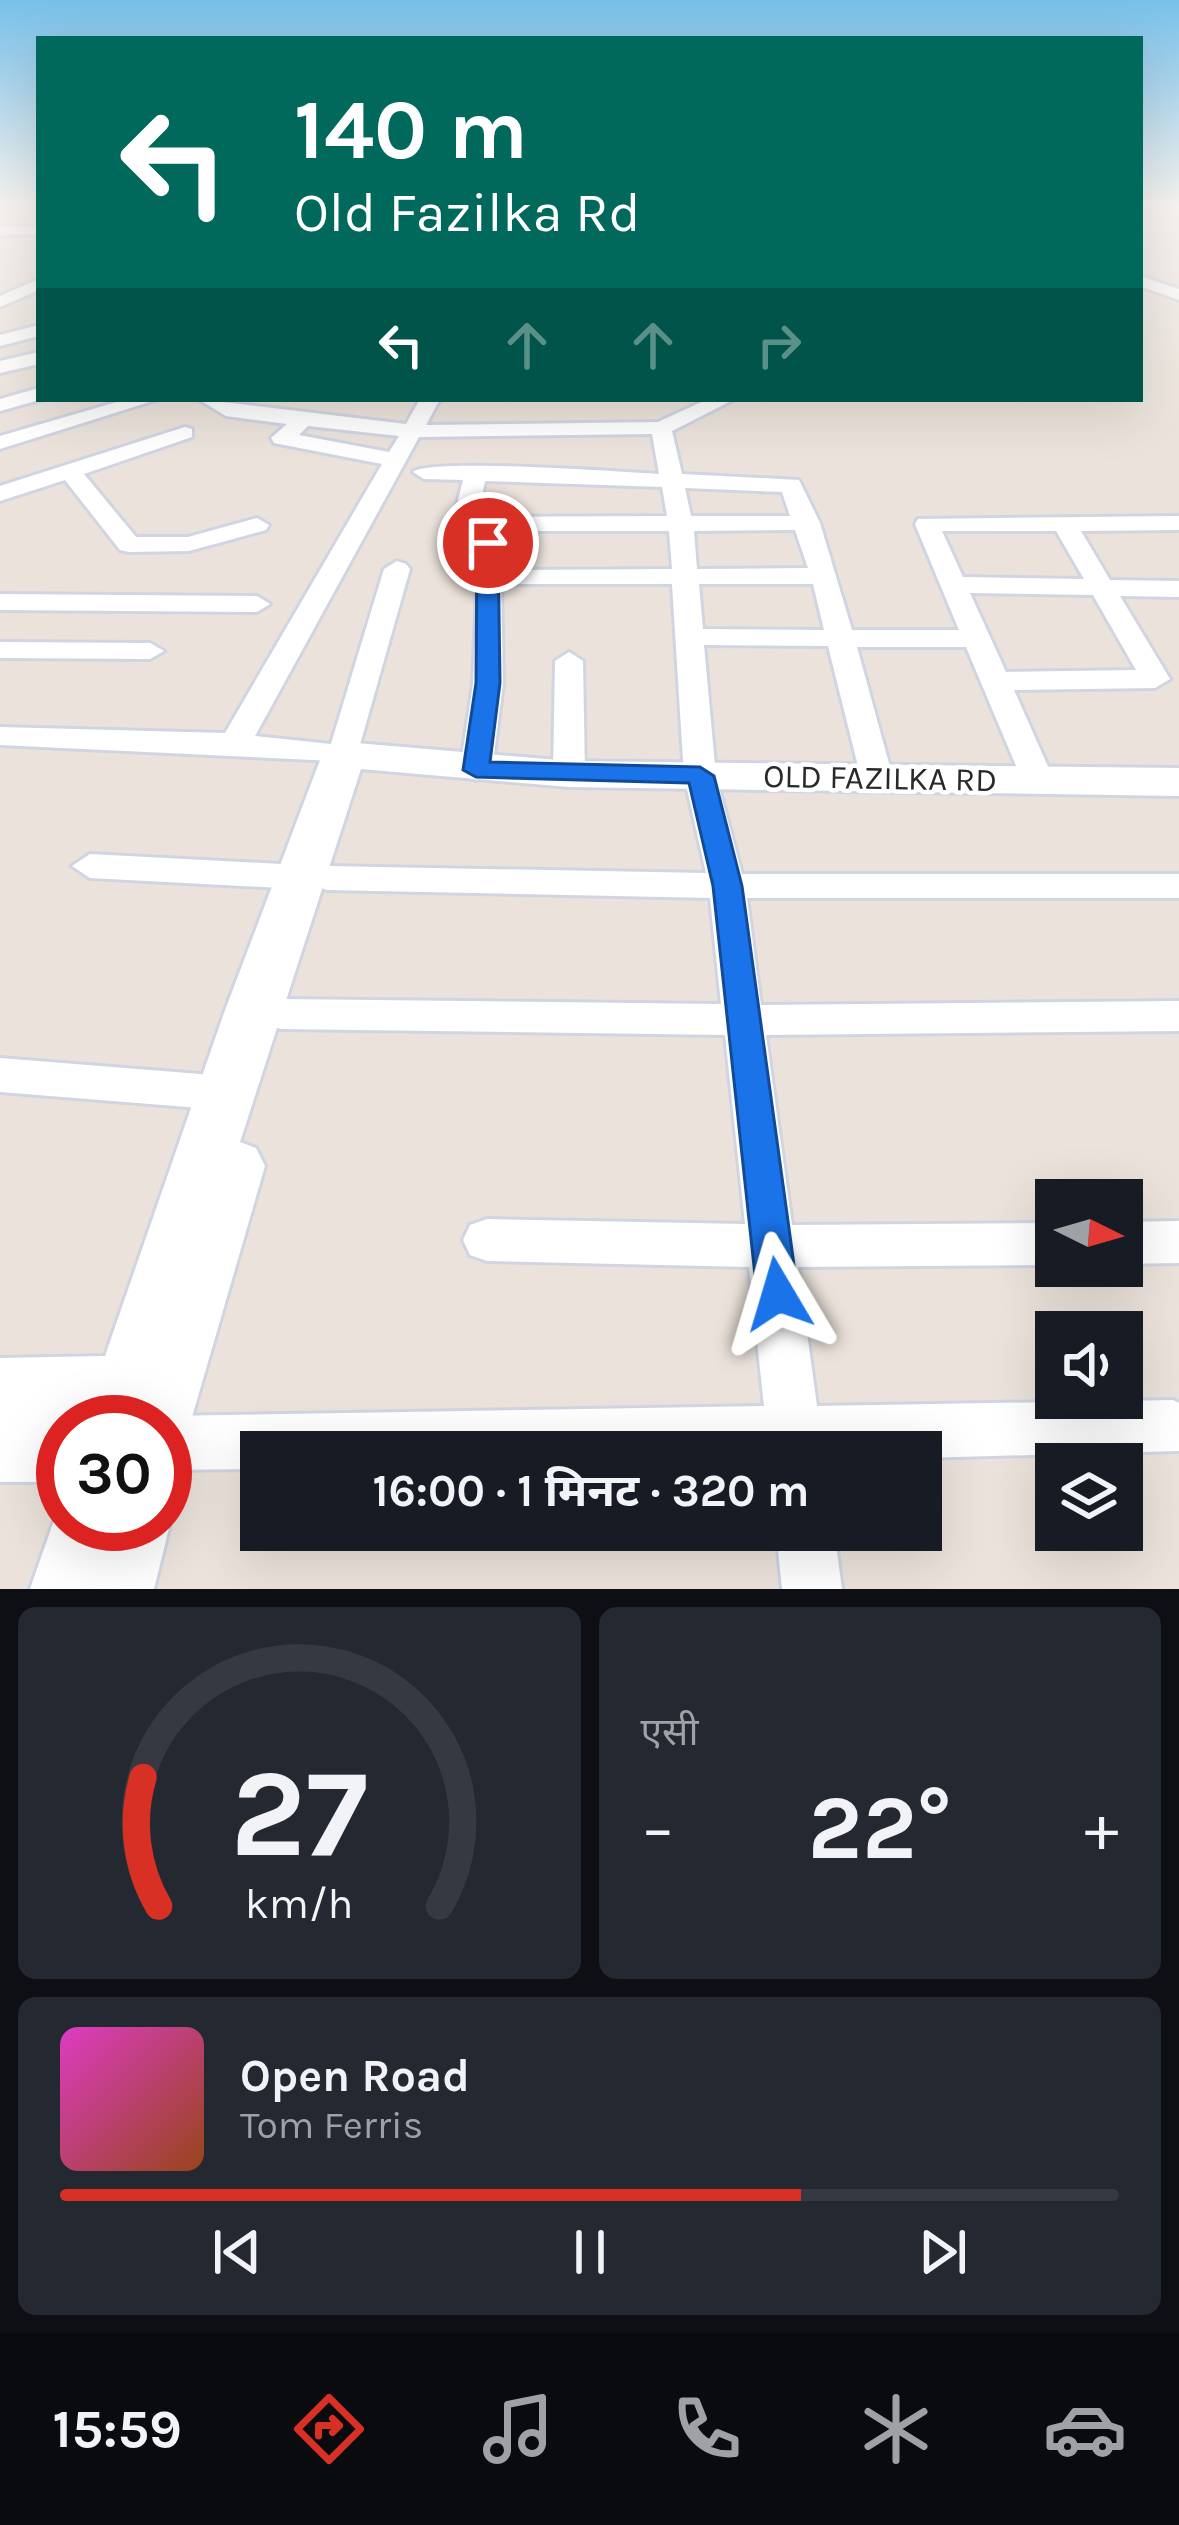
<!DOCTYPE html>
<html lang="hi">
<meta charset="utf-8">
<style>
:root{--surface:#171b24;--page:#242831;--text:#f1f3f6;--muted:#9ea1a6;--line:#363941;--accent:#d93025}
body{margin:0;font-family:Karla,"Noto Sans Devanagari",sans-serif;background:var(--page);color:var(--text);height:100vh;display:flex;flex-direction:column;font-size:45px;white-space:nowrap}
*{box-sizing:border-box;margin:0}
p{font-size:39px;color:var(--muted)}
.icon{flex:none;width:66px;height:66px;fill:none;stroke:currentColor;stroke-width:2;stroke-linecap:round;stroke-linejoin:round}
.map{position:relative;height:1589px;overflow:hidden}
.side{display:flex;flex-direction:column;gap:18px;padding:18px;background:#0d0f14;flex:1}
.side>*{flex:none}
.hud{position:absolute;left:36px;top:36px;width:1107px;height:366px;border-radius:0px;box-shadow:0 12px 48px #0002;background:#00695c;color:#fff;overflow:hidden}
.needle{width:78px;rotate:95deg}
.buttons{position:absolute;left:1035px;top:1179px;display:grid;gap:24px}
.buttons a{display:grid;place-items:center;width:108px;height:108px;border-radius:0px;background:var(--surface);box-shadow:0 12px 48px #0002;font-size:60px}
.speed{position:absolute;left:36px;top:1395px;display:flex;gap:24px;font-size:60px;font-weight:700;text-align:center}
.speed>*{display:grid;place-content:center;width:156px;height:156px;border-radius:50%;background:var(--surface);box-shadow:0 12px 48px #0002;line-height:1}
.speed .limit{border:18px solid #d22;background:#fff;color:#111}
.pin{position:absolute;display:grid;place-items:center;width:102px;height:102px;color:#fff;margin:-51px;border:6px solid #fff;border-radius:50%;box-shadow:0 3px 12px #0007}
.me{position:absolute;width:132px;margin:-66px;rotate:353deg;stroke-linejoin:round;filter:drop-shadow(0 0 9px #0008)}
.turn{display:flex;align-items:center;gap:42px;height:252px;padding:0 60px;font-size:54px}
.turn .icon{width:156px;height:156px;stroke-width:2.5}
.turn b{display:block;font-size:84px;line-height:102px}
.lanes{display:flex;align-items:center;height:114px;padding:0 60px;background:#0003;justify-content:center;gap:60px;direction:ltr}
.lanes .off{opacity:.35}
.big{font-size:90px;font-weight:700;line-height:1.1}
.side .widget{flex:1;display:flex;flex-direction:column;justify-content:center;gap:18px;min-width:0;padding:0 42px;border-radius:18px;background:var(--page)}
.side .dial{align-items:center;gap:0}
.dial svg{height:312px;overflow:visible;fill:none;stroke:var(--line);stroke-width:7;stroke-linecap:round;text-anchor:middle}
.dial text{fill:var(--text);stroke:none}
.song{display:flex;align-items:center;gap:36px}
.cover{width:144px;height:144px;border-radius:18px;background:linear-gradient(135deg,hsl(310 70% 55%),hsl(20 70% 35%))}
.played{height:12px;border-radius:6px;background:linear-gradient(90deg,var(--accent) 70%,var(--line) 70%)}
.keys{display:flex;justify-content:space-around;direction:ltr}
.heat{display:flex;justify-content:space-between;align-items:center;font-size:66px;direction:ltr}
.side .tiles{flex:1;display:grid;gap:18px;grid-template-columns:1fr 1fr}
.widget:last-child{grid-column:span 2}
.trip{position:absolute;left:240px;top:1431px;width:702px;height:120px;border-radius:0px;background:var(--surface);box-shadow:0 12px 48px #0002;font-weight:700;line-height:120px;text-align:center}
.tabs{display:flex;height:192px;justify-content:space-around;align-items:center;background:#090b0e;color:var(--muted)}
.tabs .icon{width:84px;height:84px}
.tabs .active{color:var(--accent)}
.tabs b{font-size:54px;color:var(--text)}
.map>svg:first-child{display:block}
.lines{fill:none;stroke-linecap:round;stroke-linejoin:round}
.minor-casing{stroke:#d1d5e2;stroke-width:6}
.secondary-casing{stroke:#d1d5e2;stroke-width:6}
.minor{fill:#fff;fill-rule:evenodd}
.secondary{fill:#fff;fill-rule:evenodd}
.route{fill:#1a73e8;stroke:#114b97;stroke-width:3}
.labels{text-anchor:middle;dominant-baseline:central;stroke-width:9;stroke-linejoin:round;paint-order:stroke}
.street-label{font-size:33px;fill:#292929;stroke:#fff}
</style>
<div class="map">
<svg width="1179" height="1589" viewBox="0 0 1179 1589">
<rect width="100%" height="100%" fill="#ebe3db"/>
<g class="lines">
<defs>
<g id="minor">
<path d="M39 226V234L0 235V227Z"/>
<path d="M1140 276 1179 289V300L1140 286Z"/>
<path d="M39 279V290L0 307V296Z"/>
<path d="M39 325V336L0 346V335Z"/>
<path d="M39 352V364L0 373V361Z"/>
<path d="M39 388 43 399 0 411V399Z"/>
<path d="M127 399H159L0 449V436Z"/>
<path d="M198 399 406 424 420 399H440L426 425 658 422 708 399H735L672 431 682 474 799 480 820 523 852 630H959L915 524 918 519 1179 516V530L1081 531 1110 580 1179 581V597L1120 596 1170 679 1155 688 1014 690 1054 780 1049 787H1027L1022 780 966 647H857L893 778 877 788 861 778 828 646 704 645 716 776 742 874H1179V898H747L761 1005 1179 1001V1031L766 1035 792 1225 1056 1223V1265L798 1267 817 1406 1173 1400 1179 1403V1451L921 1458V1452H261V1469L165 1470V1422H150L165 1416 764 1406 749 1267 487 1261 470 1255 463 1240 470 1225 487 1219 745 1224 725 1035 281 1029 267 1025 261 1014 267 1003 281 999 721 1004 710 898 327 890 313 885 300 889 90 878 72 866 90 854 300 865 314 870 327 866 706 873 684 776 672 584H501L503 684 492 770 476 780 460 770 473 684 479 538H497L501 570 672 569 669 531H472L453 520 463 480 424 479 413 472C430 458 622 472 659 474L652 434 419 437 255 736 331 744 384 569 397 561 406 564 410 569 355 762 0 745V727L225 733 382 464 274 443 271 438 287 424 226 416ZM308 426 399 436 389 452 299 435ZM485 481 662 487 667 516 478 517ZM685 488 782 492 790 516H691ZM795 530 808 568 697 569 694 531ZM942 531H1056L1084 579 963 577ZM699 584H813L824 630 703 629ZM970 593 1093 595 1136 670 1006 672Z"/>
<path d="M185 427 192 429V437L84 474 136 537H188L257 518 269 525 266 530 189 551 129 552 120 550 65 480 0 501V486Z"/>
<path d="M0 594 257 596 270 604 257 612 0 610Z"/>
<path d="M0 642 150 643 164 651 150 659 0 658Z"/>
<path d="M569 652 583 661 585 774 569 784 553 774 555 661Z"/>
<path d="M0 1058 225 1076 240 1081 246 1093 240 1105 225 1110 0 1092Z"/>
<path d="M1179 1221V1263L1122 1264V1222Z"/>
<path d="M776 1530H834L842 1589H782Z"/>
</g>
<g id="secondary">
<path d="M344 742 569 761 1179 768V796L569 787 361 769 240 1142 256 1148 265 1166 183 1448 165 1455V1422H63V1482H0V1358L105 1356 224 1013 322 755 329 746Z"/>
<path d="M63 1495V1524H165V1512L170 1524 154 1589H30Z"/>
</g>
</defs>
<!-- minor casing -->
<use href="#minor" class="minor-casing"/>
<!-- secondary casing -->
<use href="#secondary" class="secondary-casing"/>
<!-- minor -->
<use href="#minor" class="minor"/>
<!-- secondary -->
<use href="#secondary" class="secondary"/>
</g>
<!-- sky -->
<linearGradient id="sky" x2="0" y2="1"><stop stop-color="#78c0e9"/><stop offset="0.48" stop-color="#f6f2ef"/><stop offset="1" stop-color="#f6f2ef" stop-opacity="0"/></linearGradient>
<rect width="1179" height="427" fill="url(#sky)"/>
<!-- route -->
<path class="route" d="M488 537 498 543 500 683 490 762 700 767 714 776 742 886 798 1294 792 1307 778 1313 763 1307 757 1294 713 886 689 783 476 777 463 770 476 683 477 543Z"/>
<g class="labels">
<!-- street labels -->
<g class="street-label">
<text transform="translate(880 778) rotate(1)">OLD FAZILKA RD</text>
</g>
</g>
</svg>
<div class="buttons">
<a><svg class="needle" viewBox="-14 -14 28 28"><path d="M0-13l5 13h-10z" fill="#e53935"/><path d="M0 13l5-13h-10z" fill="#9ea1a6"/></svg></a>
<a><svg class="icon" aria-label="sound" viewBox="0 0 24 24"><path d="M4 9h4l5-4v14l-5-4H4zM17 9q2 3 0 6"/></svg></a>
<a><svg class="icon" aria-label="layers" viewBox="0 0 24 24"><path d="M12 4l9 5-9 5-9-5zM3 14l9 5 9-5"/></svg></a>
</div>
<div class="speed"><div class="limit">30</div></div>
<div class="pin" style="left:488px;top:543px;background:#d93025"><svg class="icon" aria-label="arrive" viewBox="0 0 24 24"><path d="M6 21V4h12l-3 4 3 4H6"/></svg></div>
<svg class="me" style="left:778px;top:1294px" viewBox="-20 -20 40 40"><path d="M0-17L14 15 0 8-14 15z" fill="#1a73e8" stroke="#fff" stroke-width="4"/></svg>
<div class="trip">16:00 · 1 मिनट · 320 m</div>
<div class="hud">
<div class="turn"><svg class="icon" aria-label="left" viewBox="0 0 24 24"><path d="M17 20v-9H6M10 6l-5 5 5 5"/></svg><div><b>140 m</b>Old Fazilka Rd</div></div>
<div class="lanes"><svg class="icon" aria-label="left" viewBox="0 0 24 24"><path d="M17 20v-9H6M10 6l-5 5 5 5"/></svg><svg class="icon off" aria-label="ahead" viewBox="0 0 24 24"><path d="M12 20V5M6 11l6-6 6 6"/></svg><svg class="icon off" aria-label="ahead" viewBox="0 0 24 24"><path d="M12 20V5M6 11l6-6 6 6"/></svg><svg class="icon off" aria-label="right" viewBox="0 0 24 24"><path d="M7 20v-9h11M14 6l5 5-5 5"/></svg></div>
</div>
</div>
<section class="side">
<div class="tiles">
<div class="widget dial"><svg viewBox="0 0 100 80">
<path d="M14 69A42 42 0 1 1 86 69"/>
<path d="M14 69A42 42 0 0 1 10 36" stroke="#d93025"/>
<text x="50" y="56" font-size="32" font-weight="700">27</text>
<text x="50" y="72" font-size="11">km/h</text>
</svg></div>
<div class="widget"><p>एसी</p>
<div class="heat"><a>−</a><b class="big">22°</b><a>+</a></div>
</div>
<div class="widget">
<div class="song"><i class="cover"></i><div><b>Open Road</b><p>Tom Ferris</p></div></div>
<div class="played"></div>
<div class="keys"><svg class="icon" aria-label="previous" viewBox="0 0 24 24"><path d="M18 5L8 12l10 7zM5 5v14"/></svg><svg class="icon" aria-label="pause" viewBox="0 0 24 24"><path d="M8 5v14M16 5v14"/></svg><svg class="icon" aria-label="next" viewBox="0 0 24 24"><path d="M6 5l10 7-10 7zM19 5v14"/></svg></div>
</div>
</div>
</section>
<nav class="tabs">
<b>15:59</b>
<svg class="icon active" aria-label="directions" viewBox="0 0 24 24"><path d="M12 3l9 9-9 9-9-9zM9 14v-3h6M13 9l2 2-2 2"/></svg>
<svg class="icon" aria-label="music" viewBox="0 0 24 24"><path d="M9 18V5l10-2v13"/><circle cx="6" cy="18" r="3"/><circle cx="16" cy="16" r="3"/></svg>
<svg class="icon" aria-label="phone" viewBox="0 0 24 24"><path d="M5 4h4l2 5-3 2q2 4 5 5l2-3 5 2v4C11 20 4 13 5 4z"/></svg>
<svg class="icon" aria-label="climate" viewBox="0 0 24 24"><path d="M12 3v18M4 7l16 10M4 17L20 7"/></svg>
<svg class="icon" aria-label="car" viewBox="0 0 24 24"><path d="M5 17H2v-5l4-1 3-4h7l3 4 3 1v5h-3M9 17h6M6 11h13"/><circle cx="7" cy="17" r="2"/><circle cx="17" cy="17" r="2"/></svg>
</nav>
